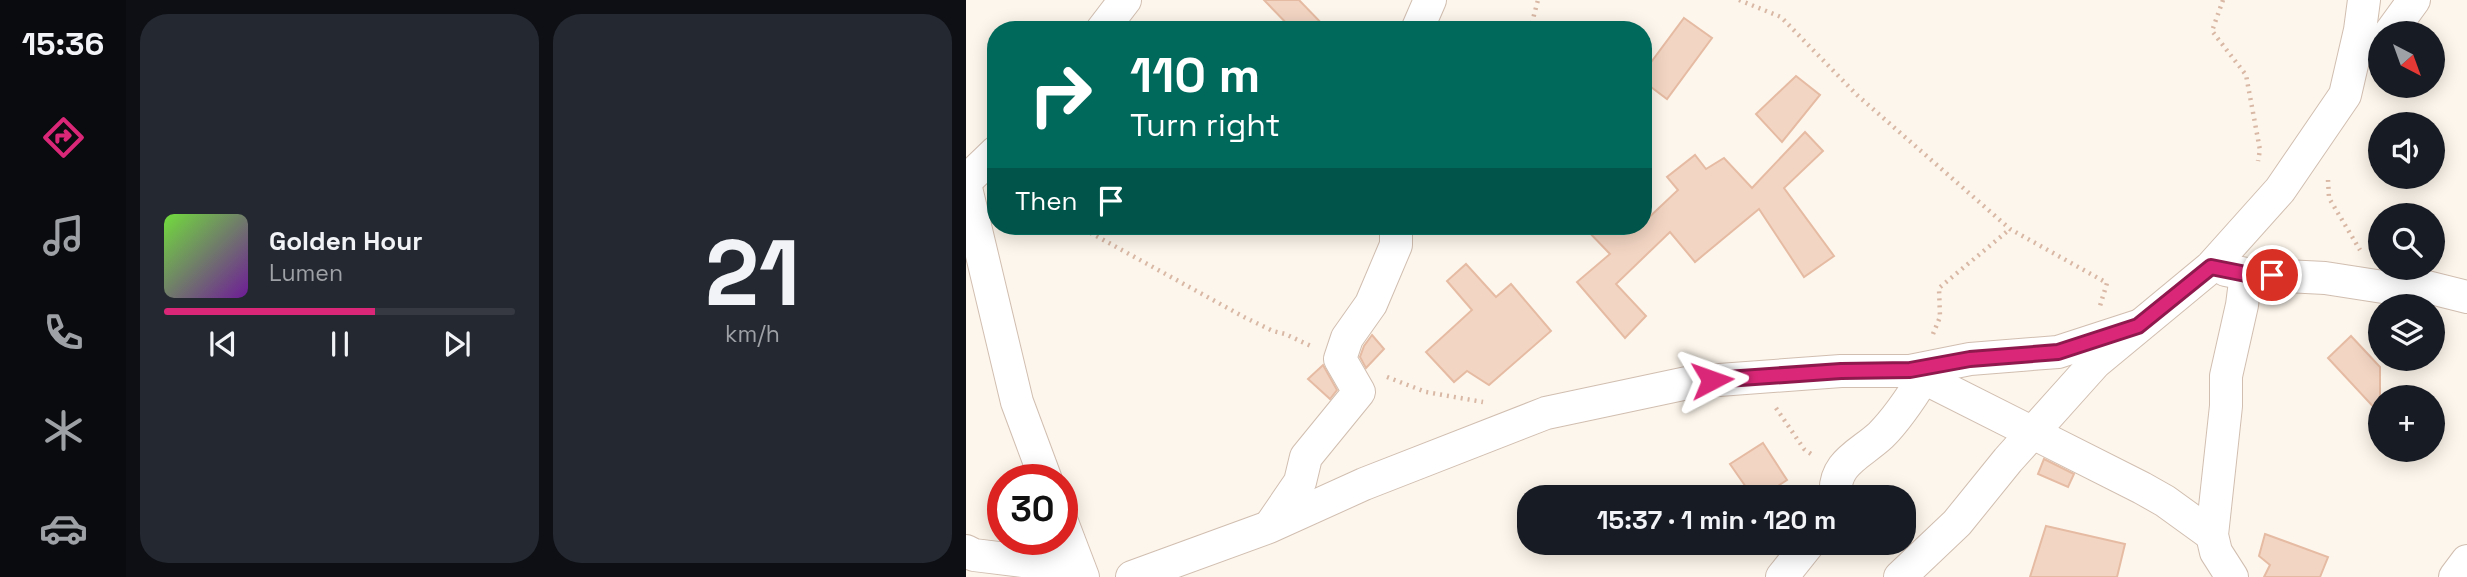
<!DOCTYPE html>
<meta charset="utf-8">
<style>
:root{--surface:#171b24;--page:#242831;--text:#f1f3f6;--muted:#9ea1a6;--line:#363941;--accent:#db2777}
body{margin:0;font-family:"Space Grotesk",sans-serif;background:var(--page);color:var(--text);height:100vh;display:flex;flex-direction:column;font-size:26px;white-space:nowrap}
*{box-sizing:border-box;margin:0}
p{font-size:23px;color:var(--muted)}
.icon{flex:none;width:38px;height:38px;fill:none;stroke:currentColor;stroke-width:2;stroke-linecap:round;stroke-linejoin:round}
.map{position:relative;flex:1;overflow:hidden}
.sheet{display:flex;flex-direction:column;gap:14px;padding:14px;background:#0d0f14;width:840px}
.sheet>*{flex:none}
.hud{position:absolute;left:21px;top:21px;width:665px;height:214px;border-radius:28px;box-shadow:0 4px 18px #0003;background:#00695c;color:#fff;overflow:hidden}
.needle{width:46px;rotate:139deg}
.tools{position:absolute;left:1402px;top:21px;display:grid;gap:14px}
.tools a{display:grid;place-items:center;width:77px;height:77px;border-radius:50%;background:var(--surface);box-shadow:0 4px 18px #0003;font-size:35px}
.speed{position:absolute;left:21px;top:464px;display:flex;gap:14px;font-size:35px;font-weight:700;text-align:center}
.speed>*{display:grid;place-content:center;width:91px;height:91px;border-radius:50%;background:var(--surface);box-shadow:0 4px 18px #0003;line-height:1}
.speed .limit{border:10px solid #d22;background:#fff;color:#111}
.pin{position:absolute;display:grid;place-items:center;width:60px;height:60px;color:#fff;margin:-30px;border:4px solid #fff;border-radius:50%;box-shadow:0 2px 7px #0007}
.me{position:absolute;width:77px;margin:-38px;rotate:86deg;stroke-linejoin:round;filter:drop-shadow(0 0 5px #0008)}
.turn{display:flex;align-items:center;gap:24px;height:147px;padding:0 28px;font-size:32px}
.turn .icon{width:91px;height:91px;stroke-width:2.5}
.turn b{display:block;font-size:49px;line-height:60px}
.then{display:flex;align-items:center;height:66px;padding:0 28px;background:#0003;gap:14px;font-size:26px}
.sheet .tile{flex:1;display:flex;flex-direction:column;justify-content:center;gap:10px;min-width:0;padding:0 24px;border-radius:28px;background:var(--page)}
.sheet .dial{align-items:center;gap:0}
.dial b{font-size:91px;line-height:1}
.song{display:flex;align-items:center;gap:21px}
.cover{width:84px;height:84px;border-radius:10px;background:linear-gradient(135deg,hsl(100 70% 55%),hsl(280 70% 35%))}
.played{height:7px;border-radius:4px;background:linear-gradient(90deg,var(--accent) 60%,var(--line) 60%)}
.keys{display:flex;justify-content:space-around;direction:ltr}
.sheet .tiles{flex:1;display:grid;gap:14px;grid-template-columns:repeat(2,1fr)}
.trip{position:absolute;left:551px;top:485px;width:399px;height:70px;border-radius:28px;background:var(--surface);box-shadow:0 4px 18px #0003;font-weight:600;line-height:70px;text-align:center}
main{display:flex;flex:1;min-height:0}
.tab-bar{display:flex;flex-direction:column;width:126px;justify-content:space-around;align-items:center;background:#090b0e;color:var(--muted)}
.tab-bar .icon{width:49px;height:49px}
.tab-bar .on{color:var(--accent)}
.tab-bar b{font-size:32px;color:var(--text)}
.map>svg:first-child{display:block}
.building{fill:#f3d5c3;stroke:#e6bba3;stroke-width:2}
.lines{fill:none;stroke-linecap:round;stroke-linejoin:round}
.street-casing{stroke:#d1beb0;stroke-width:34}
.path{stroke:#d9b8a5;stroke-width:4.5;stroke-dasharray:2 5;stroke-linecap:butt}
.street{stroke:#fff;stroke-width:32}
.route-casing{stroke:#8e194d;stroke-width:18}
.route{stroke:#db2777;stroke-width:12}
</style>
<main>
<nav class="tab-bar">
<b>15:36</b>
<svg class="icon on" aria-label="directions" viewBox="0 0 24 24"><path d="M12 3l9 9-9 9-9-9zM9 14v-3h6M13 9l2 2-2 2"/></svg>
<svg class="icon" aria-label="music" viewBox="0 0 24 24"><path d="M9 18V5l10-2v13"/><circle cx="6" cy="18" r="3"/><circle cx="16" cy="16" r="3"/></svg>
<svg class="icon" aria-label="phone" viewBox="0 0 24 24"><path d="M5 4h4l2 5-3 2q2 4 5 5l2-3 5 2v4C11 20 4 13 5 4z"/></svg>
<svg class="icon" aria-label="climate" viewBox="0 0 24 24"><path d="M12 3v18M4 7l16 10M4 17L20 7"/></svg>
<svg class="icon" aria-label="car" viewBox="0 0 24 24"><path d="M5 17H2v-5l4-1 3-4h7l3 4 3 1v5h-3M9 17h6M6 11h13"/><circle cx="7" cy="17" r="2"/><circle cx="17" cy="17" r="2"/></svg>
</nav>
<section class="sheet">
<div class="tiles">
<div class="tile">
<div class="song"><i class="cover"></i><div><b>Golden Hour</b><p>Lumen</p></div></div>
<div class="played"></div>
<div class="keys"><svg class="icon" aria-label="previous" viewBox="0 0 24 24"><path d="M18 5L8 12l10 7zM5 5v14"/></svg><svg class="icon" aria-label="pause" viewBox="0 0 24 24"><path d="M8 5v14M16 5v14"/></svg><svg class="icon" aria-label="next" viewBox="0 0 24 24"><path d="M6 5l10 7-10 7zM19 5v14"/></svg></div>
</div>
<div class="tile dial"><b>21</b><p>km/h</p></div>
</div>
</section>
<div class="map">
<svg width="1501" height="577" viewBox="0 0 1501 577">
<rect width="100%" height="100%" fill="#fdf6ec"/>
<!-- building -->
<g class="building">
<path d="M298 0H333L362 30H327Z"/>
<path d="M718 18 746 38 701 99 677 81V73Z"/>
<path d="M830 76 854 95 816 142 790 114Z"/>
<path d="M839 132 857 151 818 188 868 256 838 277 793 209 729 262 704 232 650 284 680 316 659 338 611 282 644 254 617 226H677V223L712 190 701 177 729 155 740 169 758 158 786 188Z"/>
<path d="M500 264 530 297 545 284 585 331 523 385 501 371 488 382 460 352 506 310 481 281Z"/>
<path d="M406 335 418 349 400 368 394 357 398 346Z"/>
<path d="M1385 336 1414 367V414L1362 358Z"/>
<path d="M357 365 371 390 364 399 342 379Z"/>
<path d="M797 443 821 480 795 497H787L764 464Z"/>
<path d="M1078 459 1108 474 1102 487 1072 474Z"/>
<path d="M1080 526 1159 544 1151 577H1064Z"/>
<path d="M1299 534 1362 557 1354 577H1298L1304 565 1293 556Z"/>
</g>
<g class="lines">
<defs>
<g id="street">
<path d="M136 30 159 0"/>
<path d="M451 30 464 0"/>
<path d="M1424 33 1448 0"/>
<path d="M0 181 30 152"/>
<path d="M0 188 51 402 80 480"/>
<path d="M1260 270 1280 274 1359 278 1417 287H1461L1501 297"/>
<path d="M944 371 1176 488 1199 501 1246 535"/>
<path d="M870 497C866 463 895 454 915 435 932 418 945 398 958 377"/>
<path d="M96 522 117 577"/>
<path d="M304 526 334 482 340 457 393 392 374 359 381 338 405 304 430 245V226"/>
<path d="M0 551 8 555 113 568"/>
<path d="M166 577 303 527 398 484 580 413 726 382 875 371H944L1004 359 1092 352 1172 326"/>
<path d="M816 577 844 542"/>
<path d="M934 577 991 523 1042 460 1129 363 1245 267 1314 190 1379 95 1394 30 1398 0"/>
<path d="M1266 577 1250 552 1246 535 1260 406V376L1276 305 1280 274"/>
<path d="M1489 577 1501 561"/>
</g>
</defs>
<!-- street casing -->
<use href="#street" class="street-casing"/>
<!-- path -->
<g class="path">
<path d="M773 0 815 17 891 95 1044 229 1141 283 1134 306"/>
<path d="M1257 0 1246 31 1280 75 1294 150 1292 161"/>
<path d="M564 30 572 0"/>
<path d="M1362 180 1363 198 1394 250"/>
<path d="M112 226 278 317 307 331 319 334 345 346"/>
<path d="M967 334 974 317 973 288 1044 229"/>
<path d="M421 377 460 392 517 402"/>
<path d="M810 408 838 449 848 456"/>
</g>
<!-- street -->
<use href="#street" class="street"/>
</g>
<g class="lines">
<defs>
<path id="route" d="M746 380 875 371 944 370 1004 359 1092 352 1172 326 1245 267 1280 274 1306 275"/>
</defs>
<!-- route casing -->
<use href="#route" class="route-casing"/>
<!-- route -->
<use href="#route" class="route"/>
</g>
</svg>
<div class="tools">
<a><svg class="needle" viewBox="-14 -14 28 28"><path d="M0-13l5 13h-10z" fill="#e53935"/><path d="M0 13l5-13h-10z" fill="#9ea1a6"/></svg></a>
<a><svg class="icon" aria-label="sound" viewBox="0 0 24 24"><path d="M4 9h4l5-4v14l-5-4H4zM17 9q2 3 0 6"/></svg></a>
<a><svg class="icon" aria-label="search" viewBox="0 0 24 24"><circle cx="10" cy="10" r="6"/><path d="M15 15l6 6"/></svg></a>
<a><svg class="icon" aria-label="layers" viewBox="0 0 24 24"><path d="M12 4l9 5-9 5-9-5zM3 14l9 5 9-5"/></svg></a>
<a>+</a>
</div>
<div class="speed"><div class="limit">30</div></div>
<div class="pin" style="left:1306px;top:275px;background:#d93025"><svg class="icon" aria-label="arrive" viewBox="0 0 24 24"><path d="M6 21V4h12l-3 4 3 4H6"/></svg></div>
<svg class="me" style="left:746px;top:380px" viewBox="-20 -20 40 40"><path d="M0-17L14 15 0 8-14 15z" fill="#db2777" stroke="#fff" stroke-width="4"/></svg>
<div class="trip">15:37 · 1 min · 120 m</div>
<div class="hud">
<div class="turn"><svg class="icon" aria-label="right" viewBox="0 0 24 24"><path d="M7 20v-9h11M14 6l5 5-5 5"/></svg><div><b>110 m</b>Turn right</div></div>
<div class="then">Then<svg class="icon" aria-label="arrive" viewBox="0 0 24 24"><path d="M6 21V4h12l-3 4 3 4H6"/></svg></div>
</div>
</div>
</main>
